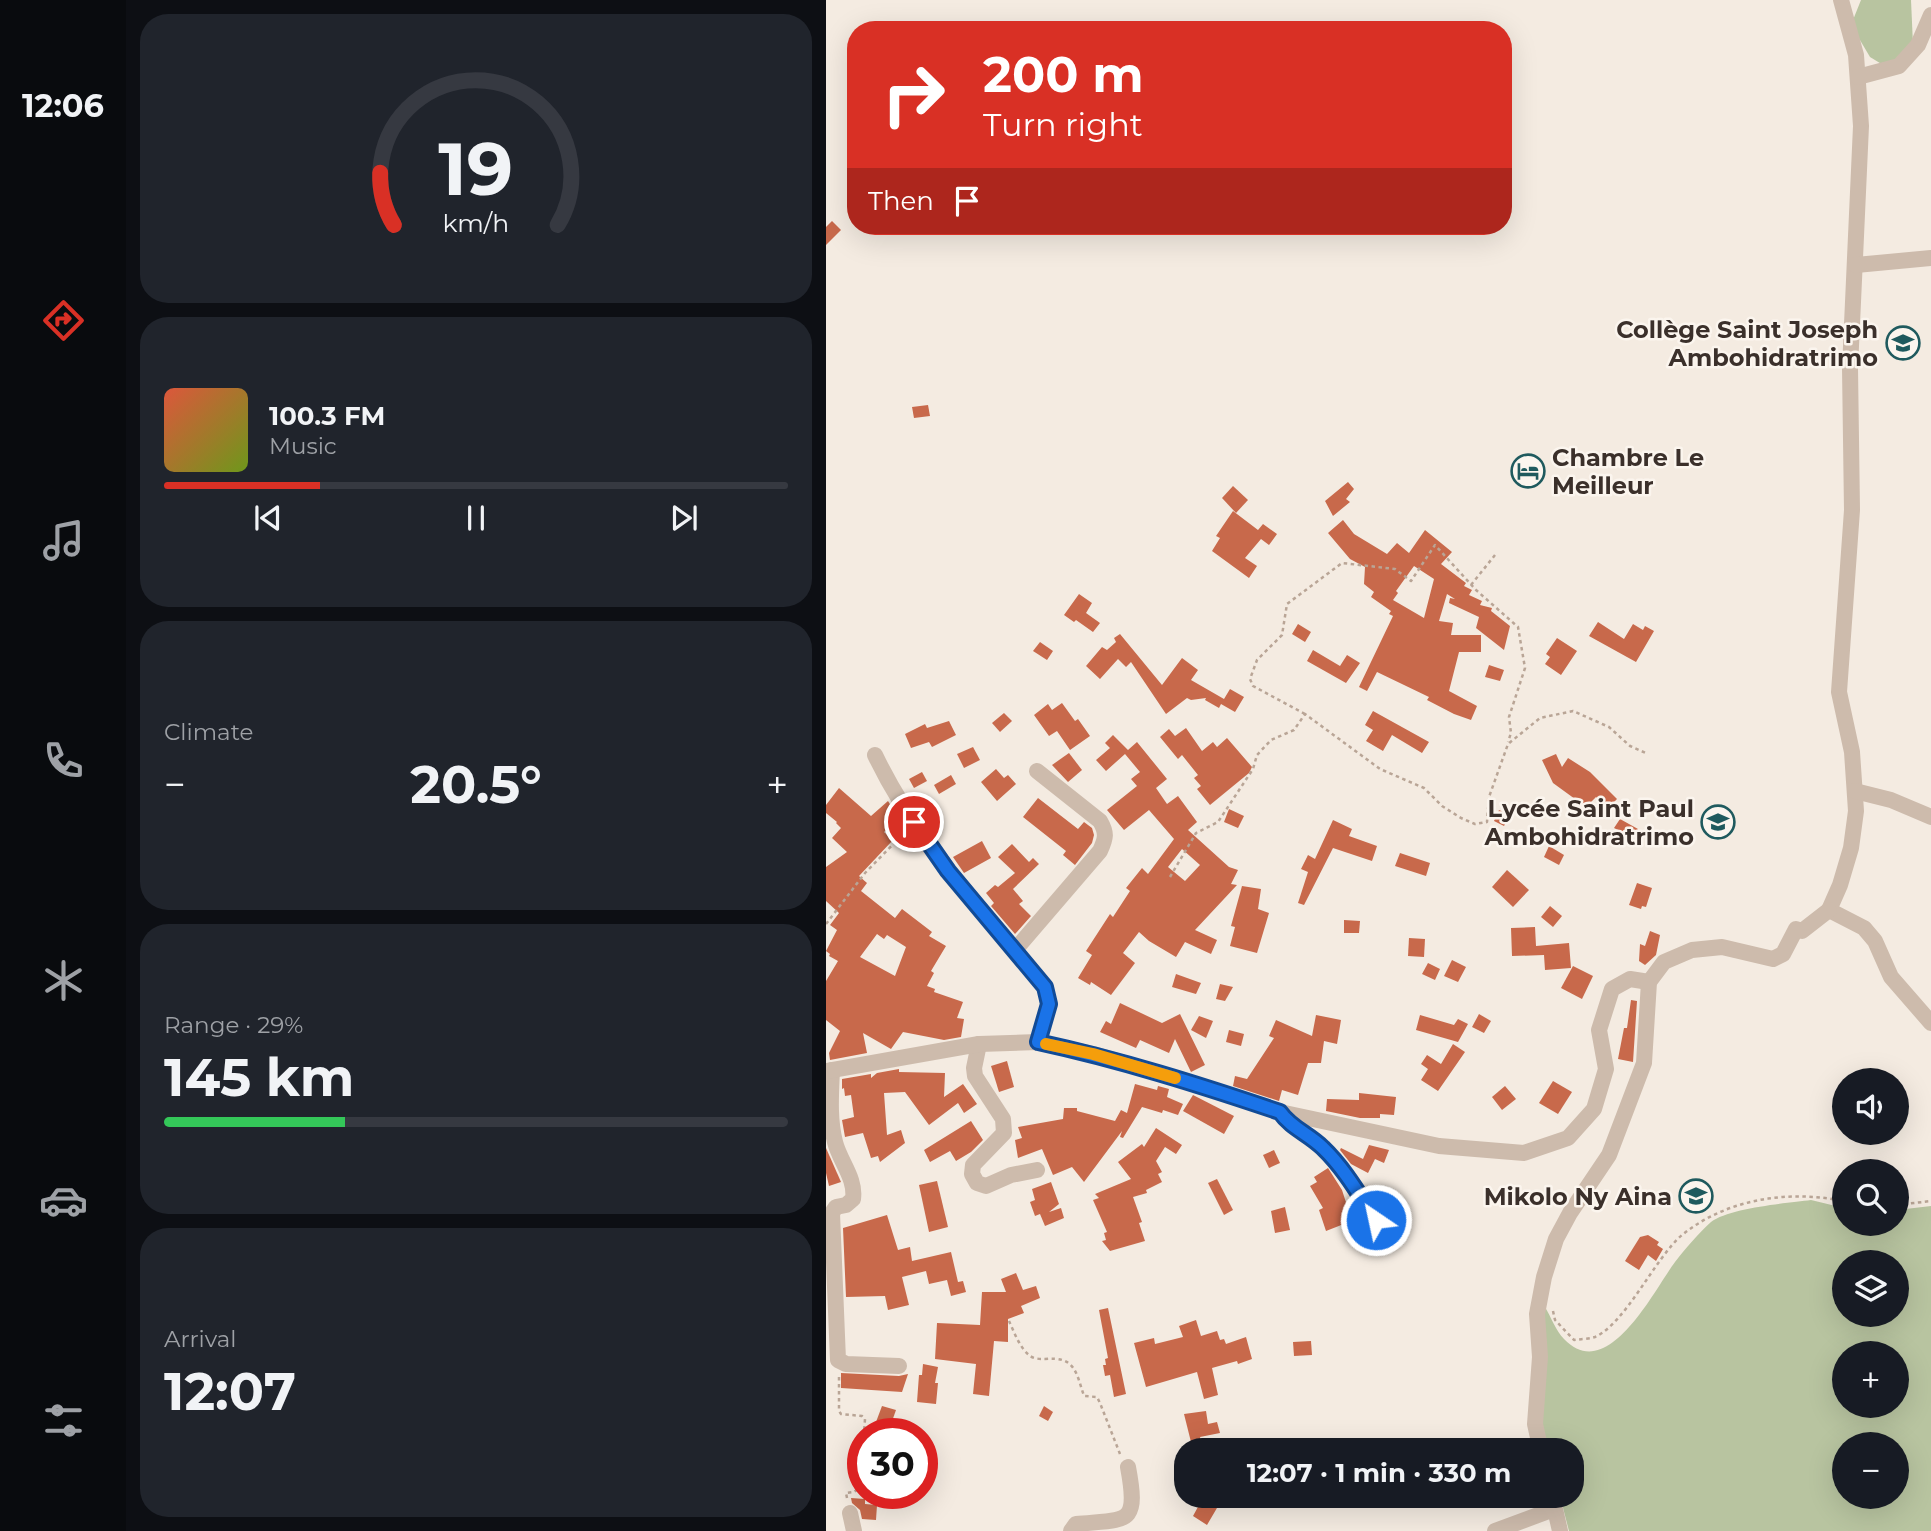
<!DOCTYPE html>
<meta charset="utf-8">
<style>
:root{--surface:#171b24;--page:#20242c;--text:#f1f3f6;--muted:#9ea1a6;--line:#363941;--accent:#d93025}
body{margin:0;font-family:Montserrat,sans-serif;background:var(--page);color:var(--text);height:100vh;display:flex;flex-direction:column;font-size:26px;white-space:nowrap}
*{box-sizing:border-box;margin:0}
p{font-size:23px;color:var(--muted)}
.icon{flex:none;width:38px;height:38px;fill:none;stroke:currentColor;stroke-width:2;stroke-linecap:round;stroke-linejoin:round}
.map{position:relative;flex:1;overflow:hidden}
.details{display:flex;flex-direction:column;gap:14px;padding:14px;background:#0d0f14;width:700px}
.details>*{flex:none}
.banner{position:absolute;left:21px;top:21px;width:665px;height:214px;border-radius:28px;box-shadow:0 7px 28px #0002;background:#d93025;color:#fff;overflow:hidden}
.controls{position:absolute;left:1006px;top:1068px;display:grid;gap:14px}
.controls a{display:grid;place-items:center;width:77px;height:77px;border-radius:50%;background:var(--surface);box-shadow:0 7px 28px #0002;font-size:35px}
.speed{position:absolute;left:21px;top:1418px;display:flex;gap:14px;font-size:35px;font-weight:700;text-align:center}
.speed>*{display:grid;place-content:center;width:91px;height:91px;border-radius:50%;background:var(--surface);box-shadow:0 7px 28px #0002;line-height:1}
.speed .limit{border:10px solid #d22;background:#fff;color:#111}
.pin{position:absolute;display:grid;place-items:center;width:60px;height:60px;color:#fff;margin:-30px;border:4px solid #fff;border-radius:50%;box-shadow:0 2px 7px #0007}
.me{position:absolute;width:77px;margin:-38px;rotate:326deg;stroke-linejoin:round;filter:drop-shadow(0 0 5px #0008)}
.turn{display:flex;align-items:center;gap:24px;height:147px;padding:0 21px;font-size:32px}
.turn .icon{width:91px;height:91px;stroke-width:2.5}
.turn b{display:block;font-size:49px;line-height:60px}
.then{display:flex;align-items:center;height:66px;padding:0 21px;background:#0003;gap:14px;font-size:26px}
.big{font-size:52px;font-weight:700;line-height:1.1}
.details .tile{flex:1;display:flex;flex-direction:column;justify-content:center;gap:10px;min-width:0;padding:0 24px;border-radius:28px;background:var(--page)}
.details .dial{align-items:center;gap:0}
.dial svg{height:182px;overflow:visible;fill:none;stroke:var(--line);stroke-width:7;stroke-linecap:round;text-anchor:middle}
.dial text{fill:var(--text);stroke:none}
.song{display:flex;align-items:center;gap:21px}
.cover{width:84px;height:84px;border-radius:10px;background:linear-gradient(135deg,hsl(10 70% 55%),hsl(80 70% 35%))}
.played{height:7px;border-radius:4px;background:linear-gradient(90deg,var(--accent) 25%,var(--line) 25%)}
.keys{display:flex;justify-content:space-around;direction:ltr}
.heat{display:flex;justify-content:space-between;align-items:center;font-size:38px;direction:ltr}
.charge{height:10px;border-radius:5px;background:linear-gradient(90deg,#34c759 29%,var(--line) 0)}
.trip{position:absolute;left:348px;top:1438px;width:410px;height:70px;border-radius:28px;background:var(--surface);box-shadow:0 7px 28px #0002;font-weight:700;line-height:70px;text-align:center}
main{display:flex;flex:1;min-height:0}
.tab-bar{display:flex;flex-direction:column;width:126px;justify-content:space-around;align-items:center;background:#090b0e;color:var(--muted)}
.tab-bar .icon{width:49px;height:49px}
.tab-bar .current{color:var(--accent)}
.tab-bar b{font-size:32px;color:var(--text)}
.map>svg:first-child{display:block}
.green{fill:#b8c4a0;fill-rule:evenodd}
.building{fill:#c8694b;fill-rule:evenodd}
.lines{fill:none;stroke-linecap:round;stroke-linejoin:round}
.path{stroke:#b9a596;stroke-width:2.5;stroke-dasharray:3.5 3.5;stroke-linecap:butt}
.minor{stroke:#cdbbac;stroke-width:16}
.route-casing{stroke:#114b97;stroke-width:18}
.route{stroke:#1a73e8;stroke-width:12}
.slow{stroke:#f59e0b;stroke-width:12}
.labels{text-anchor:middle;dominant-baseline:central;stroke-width:5;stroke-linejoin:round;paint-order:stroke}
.poi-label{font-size:24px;font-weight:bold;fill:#3b302b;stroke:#fbf5ee;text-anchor:end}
</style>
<main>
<nav class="tab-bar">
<b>12:06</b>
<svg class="icon current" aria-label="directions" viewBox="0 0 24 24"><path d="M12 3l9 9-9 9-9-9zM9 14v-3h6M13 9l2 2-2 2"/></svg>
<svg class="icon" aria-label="music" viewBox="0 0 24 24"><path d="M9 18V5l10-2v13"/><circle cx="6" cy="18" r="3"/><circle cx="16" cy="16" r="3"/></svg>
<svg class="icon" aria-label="phone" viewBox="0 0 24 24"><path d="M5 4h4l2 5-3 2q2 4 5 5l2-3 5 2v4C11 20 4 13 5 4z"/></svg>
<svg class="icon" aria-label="climate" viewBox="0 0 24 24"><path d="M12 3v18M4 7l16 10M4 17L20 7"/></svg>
<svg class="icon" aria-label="car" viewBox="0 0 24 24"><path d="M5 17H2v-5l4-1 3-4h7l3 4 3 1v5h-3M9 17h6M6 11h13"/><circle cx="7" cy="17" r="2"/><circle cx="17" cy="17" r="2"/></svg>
<svg class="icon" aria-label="filters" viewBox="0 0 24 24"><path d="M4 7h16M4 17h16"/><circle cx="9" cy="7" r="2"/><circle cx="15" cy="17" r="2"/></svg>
</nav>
<section class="details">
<div class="tile dial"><svg viewBox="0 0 100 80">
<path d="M14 69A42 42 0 1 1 86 69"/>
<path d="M14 69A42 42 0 0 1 8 46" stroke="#d93025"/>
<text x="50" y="56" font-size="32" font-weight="700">19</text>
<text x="50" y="72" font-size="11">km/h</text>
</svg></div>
<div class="tile">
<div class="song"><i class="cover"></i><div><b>100.3 FM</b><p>Music</p></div></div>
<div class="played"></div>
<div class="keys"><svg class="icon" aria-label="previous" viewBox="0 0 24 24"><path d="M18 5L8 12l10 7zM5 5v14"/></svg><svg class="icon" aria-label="pause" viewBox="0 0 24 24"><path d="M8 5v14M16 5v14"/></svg><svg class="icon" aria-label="next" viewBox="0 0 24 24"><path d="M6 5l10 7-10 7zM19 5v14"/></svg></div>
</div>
<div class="tile"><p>Climate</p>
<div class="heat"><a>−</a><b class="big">20.5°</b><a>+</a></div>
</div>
<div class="tile"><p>Range · 29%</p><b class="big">145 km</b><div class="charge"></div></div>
<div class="tile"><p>Arrival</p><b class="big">12:07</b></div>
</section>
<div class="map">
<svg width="1105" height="1531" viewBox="0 0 1105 1531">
<rect width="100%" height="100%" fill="#f4ebe1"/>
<!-- green -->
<g class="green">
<path d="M1035 0H1085L1087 45 1067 71 1044 57 1025 25Z"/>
<path d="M985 1200 1018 1208V1223H1042L1049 1228 1055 1223H1071V1210L1105 1206V1531H743L734 1496H746V1451H721L715 1429V1313L719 1307C725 1317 730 1331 738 1339 782 1385 828 1290 849 1262 859 1249 873 1233 885 1222 903 1208 961 1203 985 1200ZM1018 1262H1071V1314H1018ZM1018 1353H1071V1405H1018ZM1018 1444H1071V1496H1018Z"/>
</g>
<!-- building -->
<g class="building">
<path d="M6 221 15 230 0 245V227Z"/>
<path d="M102 405 104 416 88 418 86 407Z"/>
<path d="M522 482 528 489 520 499 524 502 507 516 499 501Z"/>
<path d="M407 486 422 500 410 513 396 498Z"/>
<path d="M407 511 432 530 437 524 451 534 443 545 435 539 419 558 431 566 423 578 386 551 394 538 390 536Z"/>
<path d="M517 520 528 534 561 554 571 543 583 553 599 530 626 552 615 564 640 583 638 586 646 590 643 595 656 601 654 605 666 608 665 611 684 626 678 650 650 628 653 617 623 603 624 598 629 599 621 594 613 621 627 623 625 635H655V652H633L623 691 651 706 645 720 628 714 601 700 603 697 551 672 541 691 533 687 567 616 563 614 565 611 545 597 548 592 538 584 539 567 524 559 502 533ZM588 566 608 579 598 618 567 600 572 593 570 591Z"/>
<path d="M253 594 266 603 260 613 274 623 267 632 250 620 248 622 238 615Z"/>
<path d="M772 622 798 639 807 624 817 630 819 626 828 631 810 662 763 636Z"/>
<path d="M472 624 485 632 479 642 466 634Z"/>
<path d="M294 634 336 685 356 658 372 670 365 680 398 699 404 689 418 697 409 712 395 704 393 708 379 700 380 698 365 700 361 698 340 714 305 662 300 667 292 659 274 679 260 666 276 647 281 650 290 642 288 638Z"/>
<path d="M731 638 751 651 735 675 719 664 724 657 720 654Z"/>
<path d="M214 642 227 651 221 660 207 651Z"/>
<path d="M487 650 514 666 521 655 534 663 520 683 481 661Z"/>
<path d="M663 665 678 670 674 681 659 677Z"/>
<path d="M236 703 249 721 252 719 264 736 244 750 231 731 223 736 208 715 222 704 226 710Z"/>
<path d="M547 711 603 742 596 753 566 735 557 751 540 741 547 730 539 725Z"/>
<path d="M178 713 186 721 174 732 166 723Z"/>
<path d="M123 721 130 735 106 747 103 742 85 748 79 734 99 724 101 728Z"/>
<path d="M360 728 376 751 387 742 391 747 401 738 426 767 423 773 384 805 371 789 375 786 368 778 372 775 356 755 352 759 334 737 343 729 349 736Z"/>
<path d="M287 735 302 750 311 742 341 779 330 788 341 804 352 796 371 822 362 830 403 867 412 870 405 884 411 885 369 930 391 940 385 954 359 942 350 957 323 941 313 932 297 953 309 963 285 995 265 982 264 985 252 978 266 955 260 951 284 914 287 917 304 891 300 888 316 868 322 874 348 839 323 810 298 830 281 810 311 786 305 779 314 772 299 754 280 771 270 760 284 748 279 743ZM356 849 374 865 359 881 342 867Z"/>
<path d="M147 747 154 760 138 768 131 754Z"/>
<path d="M243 753 256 770 242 782 226 765Z"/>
<path d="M730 754 736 767 742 758 764 772 791 799 782 808 770 797 760 807 727 783 716 760Z"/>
<path d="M170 769 178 778 182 775 190 784 171 801 155 782Z"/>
<path d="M96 772 101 781 88 788 83 779Z"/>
<path d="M125 775 130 784 113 794 108 785Z"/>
<path d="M13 788 45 816 62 801 73 819 58 832 67 840 33 876 41 883 35 891 69 918 76 909 106 932 103 936 120 946 105 971 108 973 101 986 109 989 108 992 137 1002 131 1018 138 1019 135 1037 118 1040 77 1032 65 1049 37 1033 41 1053 4 1060 3 1053 14 1031 0 1020V981L12 961 3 956 4 954 0 951 11 930 4 925 13 913 0 901V867L21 852 6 838 15 828 10 823 11 822 0 813V805ZM51 934 58 939 61 935 80 947 69 976 34 957Z"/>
<path d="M212 798 252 829 258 822 266 828 268 835 266 843 249 865 237 855 240 851 197 817Z"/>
<path d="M403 809 418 816 412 828 398 822Z"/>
<path d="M673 810 684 815 678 826 668 821Z"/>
<path d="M794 819 812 829 803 843 789 834 792 830 788 828Z"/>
<path d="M507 820 526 829 523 836 551 846 546 861 507 848 478 905 472 903 482 872 475 869 482 855 489 859Z"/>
<path d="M156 841 165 858 138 873 127 857Z"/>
<path d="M186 844 203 862 207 858 213 864 187 889 197 901 193 904 205 916 189 934 165 906 168 903 160 893 169 885 172 887 189 873 172 857Z"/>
<path d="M723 846 738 855 733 865 718 857Z"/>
<path d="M574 853 604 863 600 876 569 866Z"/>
<path d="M681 870 703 890 687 907 666 887Z"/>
<path d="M811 883 826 888 820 907 816 906 815 909 803 905Z"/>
<path d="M416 886 435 889 432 909 443 913 431 953 404 946 409 927 405 926Z"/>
<path d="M724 906 736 916 727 927 715 917Z"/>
<path d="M518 920 534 921 533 933H518Z"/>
<path d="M709 927 710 946 743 943 745 968 719 970 718 955 686 956 685 928Z"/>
<path d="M824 931 834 935 830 955 819 965 813 961 814 944 819 946Z"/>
<path d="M583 938 599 939 598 957 582 956Z"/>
<path d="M626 960 640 967 632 982 618 976Z"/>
<path d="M602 963 614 969 609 980 596 974Z"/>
<path d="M747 966 767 976 756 999 735 988Z"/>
<path d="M350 974 375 983 370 994 346 987Z"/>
<path d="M394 984 407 987 399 1001 390 999Z"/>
<path d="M805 1000 811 1001 807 1062 792 1059 798 1028H801Z"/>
<path d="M294 1003 336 1023 354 1014 379 1065 365 1072 349 1039 343 1053 314 1040 310 1048 274 1032 280 1021 285 1024Z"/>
<path d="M653 1014 665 1021 658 1033 646 1027Z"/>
<path d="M490 1015 515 1020 511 1044 498 1041 495 1063H482L472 1095 456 1090 453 1101 407 1086 409 1076 421 1079 448 1038 443 1036 450 1020 486 1036Z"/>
<path d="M594 1015 628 1025 632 1019 642 1024 632 1042 590 1030Z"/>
<path d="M373 1016 387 1021 380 1038 365 1030Z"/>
<path d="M403 1030 418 1034 415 1046 400 1042Z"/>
<path d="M627 1044 639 1052 612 1091 595 1080 602 1069 595 1064 601 1055 615 1064Z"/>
<path d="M181 1061 188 1087 173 1092 165 1066Z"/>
<path d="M73 1069V1072L119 1073 118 1097 137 1084 151 1104 138 1113 132 1103 103 1125 79 1092 58 1093 61 1135 75 1130 79 1143 54 1162 52 1156 45 1158 37 1133 19 1137 16 1120 28 1117 25 1095 19 1096 18 1088 16 1089V1079L45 1074V1078L51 1073Z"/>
<path d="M727 1081 746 1092 732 1114 713 1103Z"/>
<path d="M309 1084 331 1090 332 1086 343 1089 341 1097 357 1104 352 1115 337 1110 336 1113 316 1107 297 1138 294 1137 296 1131 258 1182 246 1167 227 1175 216 1149 192 1158 189 1140 196 1138 192 1127 237 1119 238 1108H251V1111L289 1121 295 1110 301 1113Z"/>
<path d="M679 1086 690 1099 676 1110 666 1097Z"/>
<path d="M533 1093 570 1097 568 1115 554 1114V1118H534L500 1111 501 1099 533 1100Z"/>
<path d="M367 1095 408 1116 398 1134 357 1111Z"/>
<path d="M145 1121 157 1140 145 1152 130 1161 124 1151 104 1162 98 1150Z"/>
<path d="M330 1128 356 1145 350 1154 339 1147 330 1161 336 1172 332 1174 336 1182 320 1190 321 1193 307 1197 316 1222 313 1223 319 1241 284 1251 276 1241 280 1240 278 1233 281 1232 267 1200 273 1198 269 1194 305 1179 292 1162 316 1144 318 1147Z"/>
<path d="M543 1145 563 1150 558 1163 549 1159 542 1173 525 1164 514 1150 515 1148 537 1159Z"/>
<path d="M0 1148 15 1182 3 1186 0 1173Z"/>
<path d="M448 1150 454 1163 443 1168 437 1155Z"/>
<path d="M502 1168 516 1190 526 1221 536 1218 543 1227 527 1233 523 1222 500 1231 493 1210 497 1208 484 1186 491 1182 488 1177Z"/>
<path d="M391 1179 407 1210 398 1215 382 1183Z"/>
<path d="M111 1181 122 1227 103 1232 93 1185Z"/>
<path d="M225 1182 233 1204 223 1212 235 1208 238 1218 219 1226 214 1214 209 1216 204 1202 209 1200 206 1189Z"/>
<path d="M459 1207 464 1230 449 1233 445 1211Z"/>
<path d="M61 1215 72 1250 84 1247 86 1261 125 1252 132 1282 137 1281 140 1292 125 1296 121 1280 103 1284 100 1271 76 1277 83 1305 62 1310 59 1296 20 1297 17 1228Z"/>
<path d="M822 1235 833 1242 831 1245 837 1249 830 1261 822 1255 813 1270 799 1261 814 1237Z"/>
<path d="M190 1273 197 1290 210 1286 214 1298 195 1306 198 1313 182 1319V1342L168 1341 163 1396 147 1394 150 1364 109 1359 111 1323 154 1325 156 1292H180L175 1279Z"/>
<path d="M282 1308 300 1394 288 1397 284 1375 279 1376 277 1365H280L279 1359 282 1358 273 1310Z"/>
<path d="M370 1320 375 1336 391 1331 394 1340 398 1339 400 1344 420 1337 426 1359 412 1364 411 1361 386 1368 392 1395 378 1399 371 1372 320 1387 308 1343 328 1338 329 1344 357 1337 353 1326Z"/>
<path d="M485 1341 486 1355 468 1356 467 1342Z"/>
<path d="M97 1364 112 1367 109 1383H112L110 1404 91 1402 93 1375H96Z"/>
<path d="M15 1373 73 1376 82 1374 76 1392 15 1388Z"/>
<path d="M56 1406 70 1410 64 1427 50 1422Z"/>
<path d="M218 1406 227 1412 222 1421 213 1416Z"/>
<path d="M380 1411 382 1424 391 1422 394 1433 374 1437 375 1440 365 1442 358 1414Z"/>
<path d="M381 1496H398L381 1525 367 1516 373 1505 376 1507Z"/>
<path d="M25 1498 39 1499V1504L51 1505 50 1520 36 1519 34 1510 26 1503Z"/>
</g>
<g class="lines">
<!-- path -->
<g class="path">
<path d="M645 585 669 555"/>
<path d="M479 714 427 686 424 679 431 660 456 635 461 604 516 563 569 569 585 581 609 545 650 590 692 627 699 668 683 717 685 733 682 742"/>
<path d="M344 877 370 833 392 822 427 769 431 755 445 740 468 730 479 714 554 769 598 788 616 806 635 818 649 824 661 822 663 797 682 744 714 718 747 711 783 727 804 746 822 754"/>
<path d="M0 924 39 873 77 834"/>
<path d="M1071 1205 1105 1201"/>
<path d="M727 1311 729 1320 748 1340C755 1339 763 1339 769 1337 800 1323 829 1258 856 1235 902 1198 963 1190 1018 1201"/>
<path d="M183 1321C188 1332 194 1348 203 1355 207 1359 214 1359 219 1359 249 1356 250 1372 258 1396L271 1397 274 1403 294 1454"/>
<path d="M13 1377V1411L15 1414 36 1416 39 1419 38 1433"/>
<path d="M21 1498 20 1493 28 1492 32 1489 37 1452"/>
</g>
<!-- minor -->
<g class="minor">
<path d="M1015 0 1030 55 1035 126 1024 368 1026 510 1013 692 1026 752 1030 811 1025 848 1014 885 1003 910 1038 928 1049 941 1065 977 1105 1023"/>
<path d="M1032 77 1073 66 1092 45 1105 15"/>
<path d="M1030 265 1105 258"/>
<path d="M49 755C91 843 159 912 219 987L223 1004 212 1042"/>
<path d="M1029 791 1065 800 1105 817"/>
<path d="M189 950 274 851C280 838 281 833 274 821L211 771"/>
<path d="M153 1044 148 1068 149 1076 177 1119 178 1133 147 1165 146 1174 151 1183 160 1186 185 1175 211 1170"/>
<path d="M6 1070C5 1094 3 1118 9 1142 14 1162 30 1178 27 1199L20 1205 10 1207 6 1213 12 1360 20 1364 73 1366"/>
<path d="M0 1071 153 1044 212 1042 267 1054 356 1080 454 1112 613 1146 698 1153 742 1138 768 1109 780 1069 773 1030 786 989 804 979 823 982"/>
<path d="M454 1112C465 1128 483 1134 497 1148 518 1168 534 1196 550 1220"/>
<path d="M715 1451 709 1424 714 1357 711 1314 718 1277 730 1239 744 1213 783 1155 818 1063 823 982 838 962 866 950 896 947 947 959 957 954 970 929 976 931 1003 910"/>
<path d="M726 1496 734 1531"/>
<path d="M24 1513 28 1531"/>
<path d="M245 1531 250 1524C302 1519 313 1526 302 1467"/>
<path d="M669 1531 728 1509"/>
</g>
</g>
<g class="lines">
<defs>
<path id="route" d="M88 822 122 871 219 987 223 1004 212 1042C295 1060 374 1085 454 1112 465 1128 483 1134 497 1148 518 1168 534 1196 550 1220"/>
</defs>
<!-- route casing -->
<use href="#route" class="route-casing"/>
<!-- route -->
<use href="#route" class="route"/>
<!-- slow -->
<path class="slow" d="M220 1044 267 1054 349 1078"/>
</g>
<!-- icons -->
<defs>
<symbol id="school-ring" viewBox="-11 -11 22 22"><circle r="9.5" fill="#fbf5ee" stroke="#1f5a5e" stroke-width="1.5"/><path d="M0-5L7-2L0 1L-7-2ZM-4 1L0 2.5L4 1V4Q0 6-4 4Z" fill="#1f5a5e"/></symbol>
<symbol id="hotel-ring" viewBox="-11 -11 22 22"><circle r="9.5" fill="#fbf5ee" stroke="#1f5a5e" stroke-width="1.5"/><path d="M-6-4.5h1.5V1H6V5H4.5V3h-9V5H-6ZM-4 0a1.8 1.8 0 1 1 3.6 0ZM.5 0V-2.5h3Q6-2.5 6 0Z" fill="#1f5a5e"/></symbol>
</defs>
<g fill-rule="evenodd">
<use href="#school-ring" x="1058" y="324" width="38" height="38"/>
<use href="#hotel-ring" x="683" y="452" width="38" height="38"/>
<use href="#school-ring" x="873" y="803" width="38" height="38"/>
<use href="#school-ring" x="851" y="1177" width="38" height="38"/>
</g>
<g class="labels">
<!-- poi labels -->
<g class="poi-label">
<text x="1052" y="329">Collège Saint Joseph<tspan x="1052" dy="28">Ambohidratrimo</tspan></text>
<text x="726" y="457" text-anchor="start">Chambre Le<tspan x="726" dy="28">Meilleur</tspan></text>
<text x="868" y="808">Lycée Saint Paul<tspan x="868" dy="28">Ambohidratrimo</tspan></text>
<text x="846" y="1196">Mikolo Ny Aina</text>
</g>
</g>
</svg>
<div class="controls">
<a><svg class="icon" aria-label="sound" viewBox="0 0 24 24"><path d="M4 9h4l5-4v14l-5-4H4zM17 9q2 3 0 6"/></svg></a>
<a><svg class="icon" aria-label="search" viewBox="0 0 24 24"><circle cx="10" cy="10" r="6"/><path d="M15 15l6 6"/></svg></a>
<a><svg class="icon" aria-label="layers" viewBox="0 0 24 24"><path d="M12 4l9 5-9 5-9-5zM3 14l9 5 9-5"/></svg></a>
<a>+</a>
<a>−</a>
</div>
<div class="speed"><div class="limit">30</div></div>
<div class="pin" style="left:88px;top:822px;background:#d93025"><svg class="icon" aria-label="arrive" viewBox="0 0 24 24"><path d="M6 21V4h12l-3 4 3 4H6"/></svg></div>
<svg class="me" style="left:550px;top:1220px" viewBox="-20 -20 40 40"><circle r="17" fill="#1a73e8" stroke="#fff" stroke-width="3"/><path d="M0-11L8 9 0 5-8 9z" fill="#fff"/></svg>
<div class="trip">12:07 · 1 min · 330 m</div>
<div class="banner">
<div class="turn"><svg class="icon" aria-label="right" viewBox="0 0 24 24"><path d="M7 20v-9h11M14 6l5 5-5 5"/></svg><div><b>200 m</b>Turn right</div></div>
<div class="then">Then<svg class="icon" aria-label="arrive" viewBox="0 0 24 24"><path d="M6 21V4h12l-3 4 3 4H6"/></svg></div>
</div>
</div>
</main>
